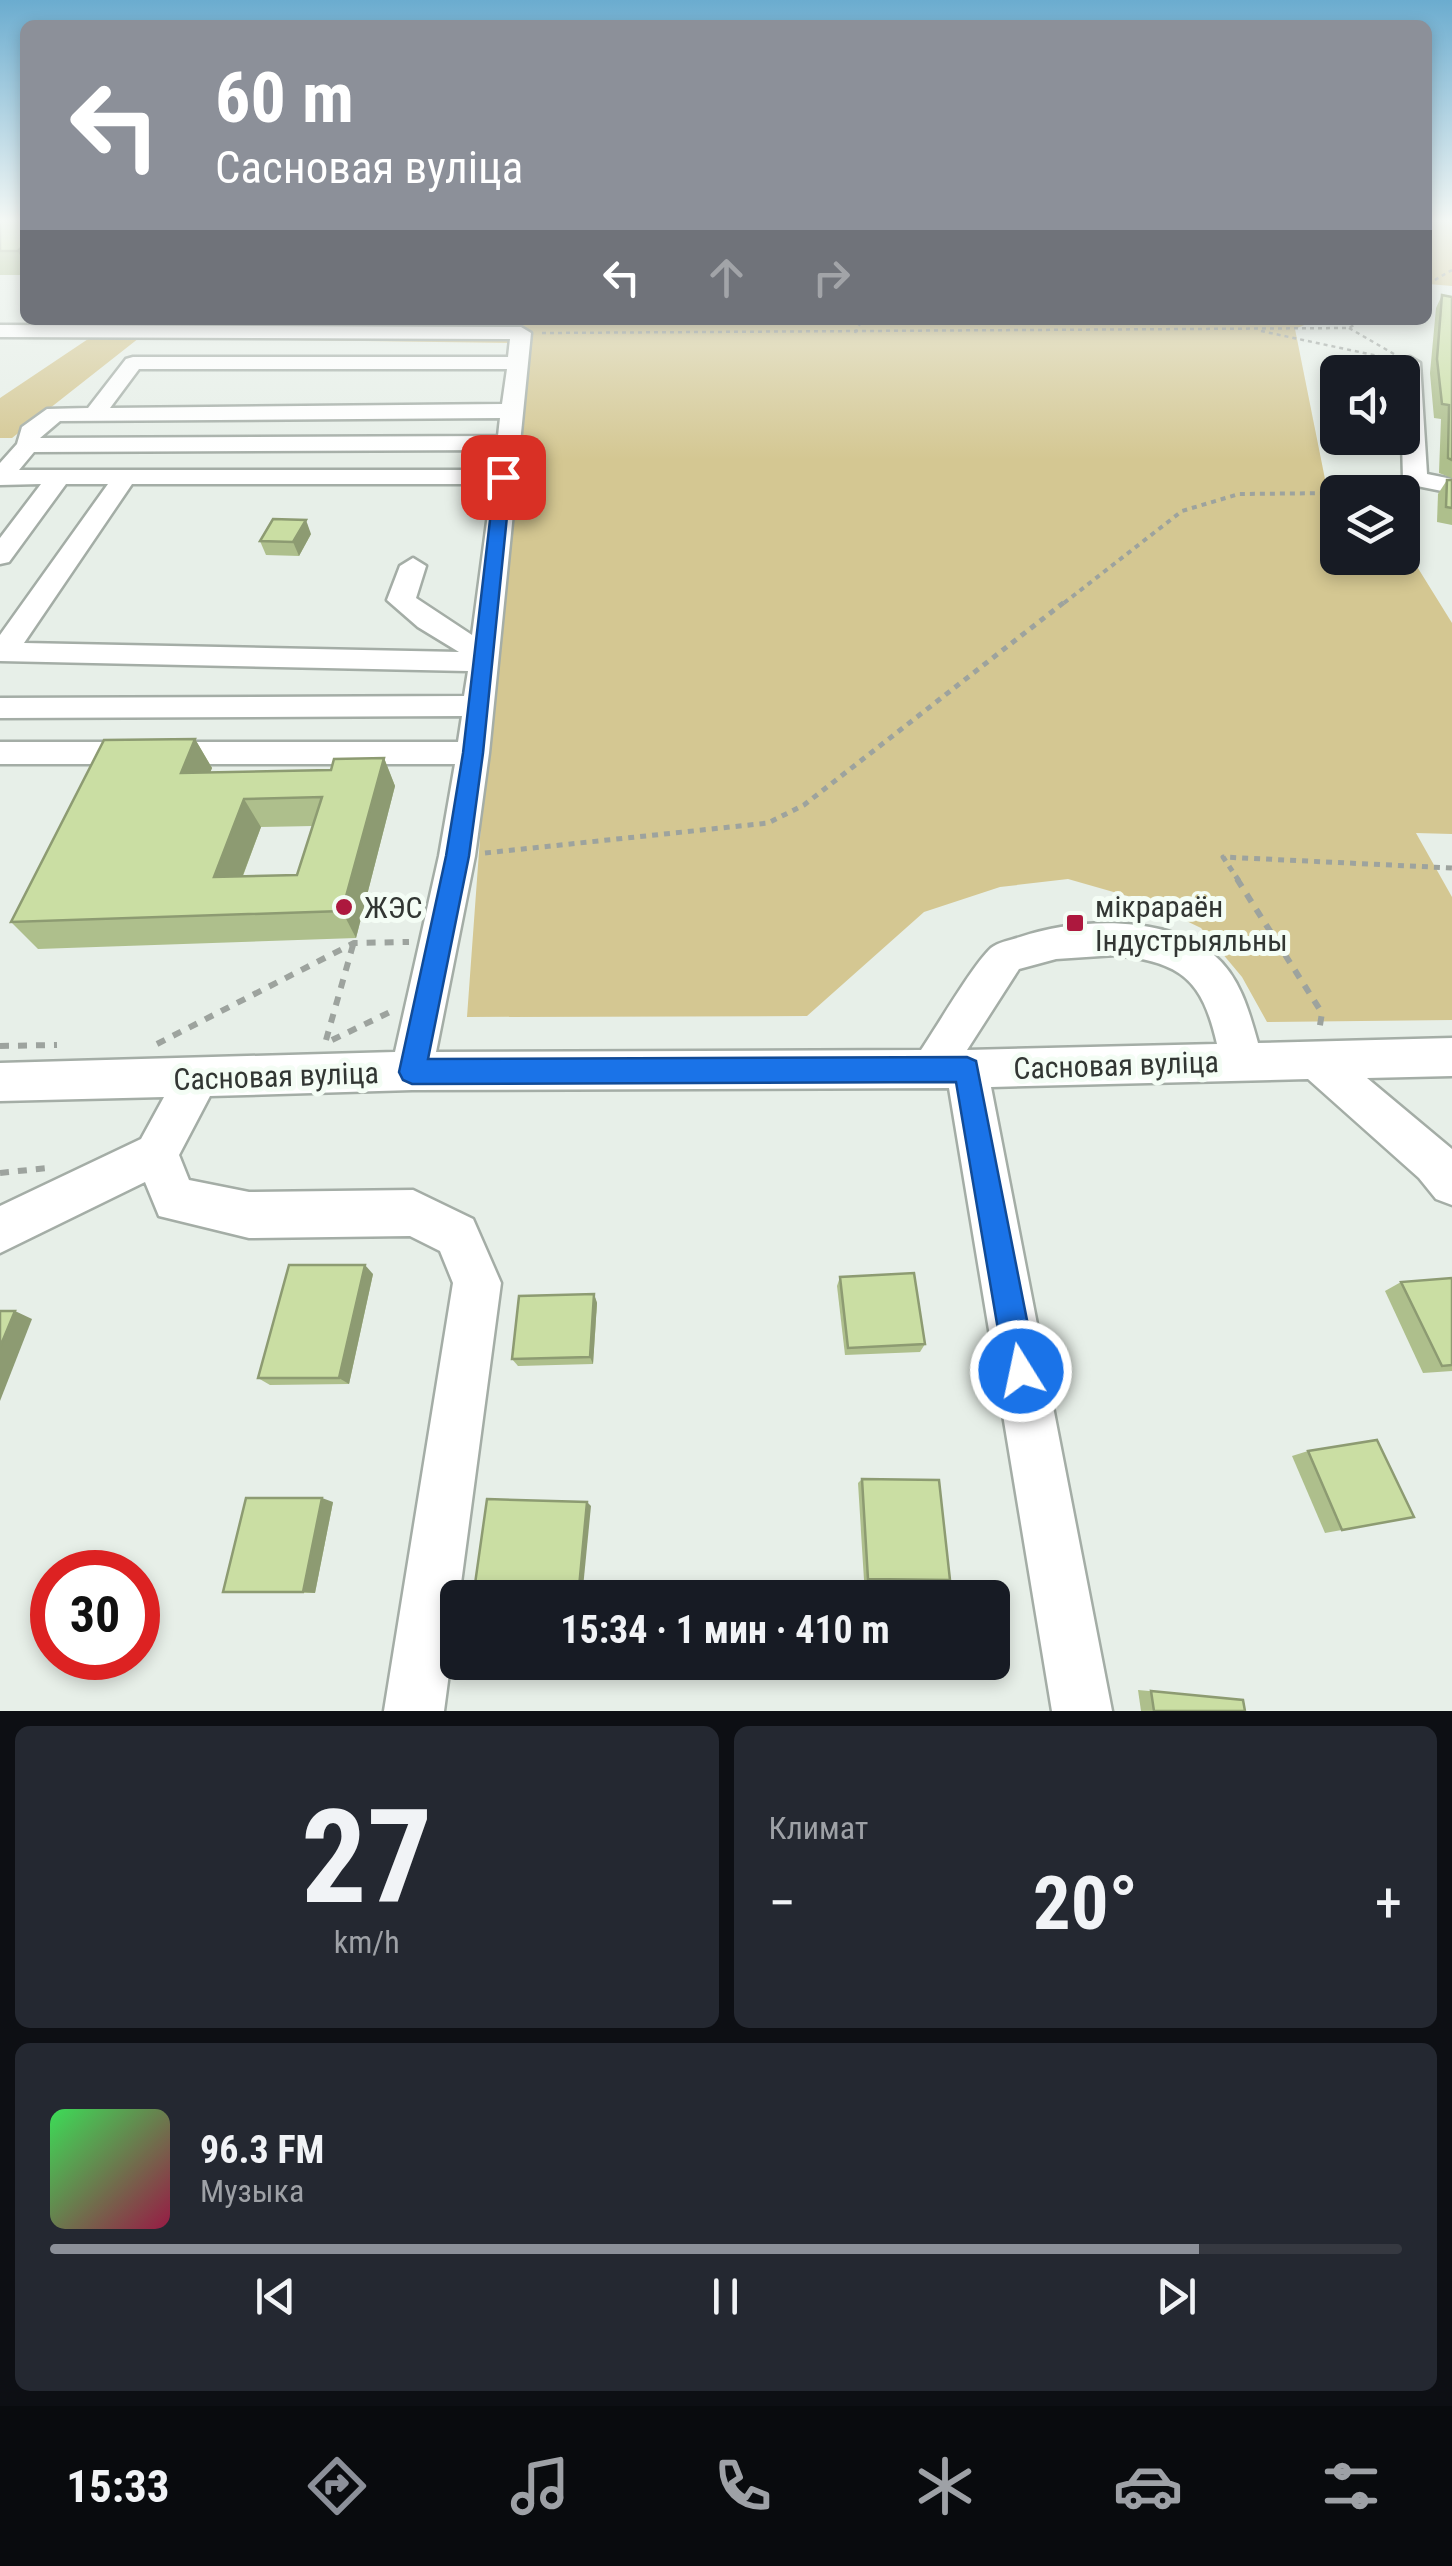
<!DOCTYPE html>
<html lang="ru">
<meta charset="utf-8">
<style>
:root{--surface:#171b24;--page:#242831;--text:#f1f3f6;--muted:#9ea1a6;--line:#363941;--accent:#8c9099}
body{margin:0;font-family:"Roboto Condensed",sans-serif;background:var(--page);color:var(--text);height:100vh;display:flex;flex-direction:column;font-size:38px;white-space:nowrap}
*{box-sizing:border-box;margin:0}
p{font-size:32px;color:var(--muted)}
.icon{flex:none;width:55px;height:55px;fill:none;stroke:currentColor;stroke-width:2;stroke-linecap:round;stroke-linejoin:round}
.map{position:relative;height:1711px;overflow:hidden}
.details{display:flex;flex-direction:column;gap:15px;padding:15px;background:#0d0f14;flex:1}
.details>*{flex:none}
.banner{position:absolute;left:20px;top:20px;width:1412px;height:305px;border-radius:15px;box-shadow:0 5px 15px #0003;background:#8c9099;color:#fff;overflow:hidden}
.controls{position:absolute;left:1320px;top:355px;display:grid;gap:20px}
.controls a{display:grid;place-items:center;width:100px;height:100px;border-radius:15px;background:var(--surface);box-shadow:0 5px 15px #0003;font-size:50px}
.speed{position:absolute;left:30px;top:1550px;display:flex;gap:20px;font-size:50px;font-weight:700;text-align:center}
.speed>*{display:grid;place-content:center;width:130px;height:130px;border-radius:50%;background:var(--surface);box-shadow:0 5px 15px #0003;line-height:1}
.speed .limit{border:15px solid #d22;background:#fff;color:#111}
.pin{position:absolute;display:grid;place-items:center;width:85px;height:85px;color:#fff;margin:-42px;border-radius:20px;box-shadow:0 5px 15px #0006}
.me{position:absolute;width:110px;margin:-55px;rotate:350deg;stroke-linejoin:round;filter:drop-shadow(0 0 8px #0008)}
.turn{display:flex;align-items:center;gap:35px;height:210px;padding:0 30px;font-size:45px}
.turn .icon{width:130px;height:130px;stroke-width:2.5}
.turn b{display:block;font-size:70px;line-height:85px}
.lanes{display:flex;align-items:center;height:95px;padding:0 30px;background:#0003;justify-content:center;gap:50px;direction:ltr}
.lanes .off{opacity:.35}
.big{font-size:75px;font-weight:700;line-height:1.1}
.details .card{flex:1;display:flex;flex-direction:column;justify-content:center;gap:15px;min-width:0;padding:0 35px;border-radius:15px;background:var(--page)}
.details .dial{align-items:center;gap:0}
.dial b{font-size:130px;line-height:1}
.song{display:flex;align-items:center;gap:30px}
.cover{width:120px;height:120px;border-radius:15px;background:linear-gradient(135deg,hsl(130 70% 55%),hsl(340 70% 35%))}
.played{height:10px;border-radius:5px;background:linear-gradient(90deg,var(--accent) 85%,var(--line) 85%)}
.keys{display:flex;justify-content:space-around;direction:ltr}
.heat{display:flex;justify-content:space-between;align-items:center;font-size:55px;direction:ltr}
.details .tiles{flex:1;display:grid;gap:15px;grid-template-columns:1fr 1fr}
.card:last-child{grid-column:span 2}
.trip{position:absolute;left:440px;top:1580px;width:570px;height:100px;border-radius:15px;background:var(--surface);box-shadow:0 5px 15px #0003;font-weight:700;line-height:100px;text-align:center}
.menu{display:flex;height:160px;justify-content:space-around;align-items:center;background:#090b0e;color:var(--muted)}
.menu .icon{width:70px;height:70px}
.menu .selected{color:var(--accent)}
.menu b{font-size:45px;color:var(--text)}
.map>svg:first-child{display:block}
.green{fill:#d4c792}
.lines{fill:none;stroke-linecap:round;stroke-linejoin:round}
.minor-casing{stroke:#a4ada6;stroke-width:5}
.path-far3{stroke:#9da39e;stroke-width:2.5;stroke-dasharray:4 4;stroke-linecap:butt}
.path-far2{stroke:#9da39e;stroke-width:4;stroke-dasharray:5 5;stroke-linecap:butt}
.path-far1{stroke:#9da39e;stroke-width:5;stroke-dasharray:6 6;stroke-linecap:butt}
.path{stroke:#9da39e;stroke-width:6;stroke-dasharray:9 9;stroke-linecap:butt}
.minor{fill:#fff;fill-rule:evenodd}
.wall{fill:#aebf8c;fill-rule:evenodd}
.shaded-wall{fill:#8d9b72}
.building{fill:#cadea3;stroke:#8d9b72;stroke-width:2.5;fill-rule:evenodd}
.route{fill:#1a73e8;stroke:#114b97;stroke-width:2.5}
.poi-dot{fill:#ad183e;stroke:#f4fdf5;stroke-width:4}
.labels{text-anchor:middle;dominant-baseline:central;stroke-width:10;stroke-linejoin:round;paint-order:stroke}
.poi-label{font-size:30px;fill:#323633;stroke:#f4fdf5;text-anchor:start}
.street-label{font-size:30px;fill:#323633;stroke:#f4fdf5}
</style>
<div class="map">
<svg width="1452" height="1711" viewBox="0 0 1452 1711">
<rect width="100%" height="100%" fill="#e7efe8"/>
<!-- green -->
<g class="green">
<path d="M1428 221H1452V286L1428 284Z"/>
<path d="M103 320H1316L1295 329 1326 484 1343 492H1338V558H1402L1403 544 1452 623V834L1416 833 1452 897V1020L1267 1022 1242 977 1201 928 1145 901 1068 879 1000 887 924 912 807 1016 467 1017 516 343 139 338 12 438H0V398L109 325Z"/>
</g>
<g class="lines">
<defs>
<g id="minor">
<path d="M0 325 521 327 531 333 489 753 475 856 436 1052 921 1050C938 1025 972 966 991 948 998 942 1011 940 1020 937 1076 918 1165 914 1214 955 1240 977 1249 1011 1258 1043L1452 1038V1076L1367 1078 1452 1149V1205L1436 1199 1419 1178 1308 1079 991 1087 1112 1711H1052L949 1088 412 1090 210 1096 179 1155 189 1180 249 1192 413 1190 473 1219 501 1283 444 1711H384L453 1283 440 1251 410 1236 249 1238 159 1216 145 1182 0 1253V1206L141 1139 164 1097 0 1101V1063L395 1052 439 856 455 764H0V742H458L462 716 0 718V698L464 696 468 671 0 661V635L108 484H66L9 562 0 564V538L41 484 0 485V463L17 444 22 427 47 409 88 408 126 359 133 357H508L510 339 0 337ZM139 369H507L502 404 110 408ZM500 418 498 436 40 438 60 421ZM496 450 494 470H19L34 452ZM132 484H492L472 635 416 598 426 566 413 558 400 566 387 600 418 627 459 652 24 643ZM1116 955C1182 963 1202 979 1217 1044L967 1050 1019 969 1056 959Z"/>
<path d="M1410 357 1420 363 1427 474 1452 479V493L1407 484 1403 479 1400 363Z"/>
</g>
</defs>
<!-- minor casing -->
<use href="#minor" class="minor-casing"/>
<!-- path-far3 -->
<g class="path-far3">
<path d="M1428 284 1452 270"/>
<path d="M1349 328 1394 354"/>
<path d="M1261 331 1392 359"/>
<path d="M542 333 1349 328 1362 320"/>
<path d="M855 333 862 320"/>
</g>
<!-- path-far2 -->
<g class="path-far2">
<path d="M1361 492 1398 490"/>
<path d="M1064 603 1182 511 1239 494 1338 493"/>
</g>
<!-- path-far1 -->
<g class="path-far1">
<path d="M485 853 768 823 804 805 1067 600"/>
<path d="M1239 881 1223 857 1452 868"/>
</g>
<!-- path -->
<g class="path">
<path d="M1237 879 1322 1013 1319 1031"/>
<path d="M326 1040 353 945"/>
<path d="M332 1040 390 1012"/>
<path d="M157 1044 354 943 409 942"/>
<path d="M0 1046 57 1045"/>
<path d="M0 1173 47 1168"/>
</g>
<!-- minor -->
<use href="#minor" class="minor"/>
</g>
<!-- wall -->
<g class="wall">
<rect x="0" y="221" width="25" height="54"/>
<path d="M1442 295 1452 297V478L1439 473 1441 419 1434 418 1430 373 1436 308Z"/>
<path d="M1447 480H1452V525L1437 522 1438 494Z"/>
<path d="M311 534 299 556 266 555 260 541Z"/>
<path d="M195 739 212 768 210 772 331 770 384 758 395 786 356 938 38 949 11 922ZM313 826 297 875 243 876 261 827Z"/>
<path d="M373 1274 349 1384 270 1385 258 1378Z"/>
<path d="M840 1277 925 1344 920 1352 845 1355 837 1286Z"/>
<path d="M1452 1278V1371L1423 1373 1385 1291 1401 1282Z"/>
<path d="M594 1294 597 1303 593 1364 518 1366 512 1359Z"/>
<path d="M1308 1451 1414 1517 1325 1533 1292 1456Z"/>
<path d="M862 1479 950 1580 944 1582 864 1580 858 1483Z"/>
<path d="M333 1502 315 1593 223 1592Z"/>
<path d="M1138 1690 1227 1698 1245 1711H1141Z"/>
</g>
<!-- shaded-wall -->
<g class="shaded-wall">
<path d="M25 244V265L18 251Z"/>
<path d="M306 520 311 534 299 556 293 542Z"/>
<path d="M195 739 212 768 199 801 181 773Z"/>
<path d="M384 758 395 786 356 938 342 911Z"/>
<path d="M244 799 261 827 232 904 214 877Z"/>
<path d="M365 1265 373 1274 349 1384 339 1378Z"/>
<path d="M594 1294 597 1303 593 1364 590 1357Z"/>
<path d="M15 1311 32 1319 0 1401V1347Z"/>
<path d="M322 1498 333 1502 315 1593 303 1592Z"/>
<path d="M587 1502 591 1506 582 1598H578Z"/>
</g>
<!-- building -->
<g class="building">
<path d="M0 221H25V244L18 251H0Z"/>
<path d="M1442 295 1452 297V460L1448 458 1449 405 1442 404 1437 359Z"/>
<path d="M1447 480H1452V508L1446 507Z"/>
<path d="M273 519 306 520 293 542 260 541Z"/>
<path d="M195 739 181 773 331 770 334 759 384 758 342 911 11 922 104 740ZM322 797 297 875 214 877 244 799Z"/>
<path d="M289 1265H365L339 1378H258Z"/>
<path d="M914 1273 925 1344 848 1348 840 1277Z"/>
<path d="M1452 1278V1365L1442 1366 1401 1282Z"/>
<path d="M594 1294 590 1357 512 1359 519 1296Z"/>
<path d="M0 1311H15L0 1347Z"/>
<path d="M1377 1440 1414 1517 1342 1530 1308 1451Z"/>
<path d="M862 1479 939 1480 950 1580 868 1579Z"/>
<path d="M246 1498H322L303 1592H223Z"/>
<path d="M487 1499 587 1502 578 1598H473Z"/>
<path d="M1151 1691 1243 1700 1245 1711H1154Z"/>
</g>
<!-- sky -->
<linearGradient id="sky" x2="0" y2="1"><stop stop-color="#6baccf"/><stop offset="0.48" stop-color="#f4f8f5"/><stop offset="1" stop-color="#f4f8f5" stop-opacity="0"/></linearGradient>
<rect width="1452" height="460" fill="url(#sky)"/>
<!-- route -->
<path class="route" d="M503 472 511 477 483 753 469 856 428 1059 967 1057 976 1061 1037 1371 1033 1383 1021 1388 1009 1383 1005 1371 956 1082 412 1084 403 1080 399 1072 446 856 463 753 495 477Z"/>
<!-- markers -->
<g class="poi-dot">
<circle cx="344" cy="907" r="10"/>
<rect x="1065" y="913" width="20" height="20" rx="5"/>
</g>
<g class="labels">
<!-- poi labels -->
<g class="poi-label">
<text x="1095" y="906">мікрараён<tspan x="1095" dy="34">Індустрыяльны</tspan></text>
<text x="364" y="907">ЖЭС</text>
</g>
<!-- street labels -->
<g class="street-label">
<text transform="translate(1116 1065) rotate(-2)">Сасновая вуліца</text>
<text transform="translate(276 1076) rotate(-2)">Сасновая вуліца</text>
</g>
</g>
</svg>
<div class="controls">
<a><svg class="icon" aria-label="sound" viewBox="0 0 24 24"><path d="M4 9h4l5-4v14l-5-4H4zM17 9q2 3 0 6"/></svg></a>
<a><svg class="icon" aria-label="layers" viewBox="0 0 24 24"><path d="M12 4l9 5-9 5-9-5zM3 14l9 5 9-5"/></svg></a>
</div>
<div class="speed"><div class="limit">30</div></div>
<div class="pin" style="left:503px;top:477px;background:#d93025"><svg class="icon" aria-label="arrive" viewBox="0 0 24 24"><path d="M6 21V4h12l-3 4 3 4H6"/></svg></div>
<svg class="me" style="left:1021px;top:1371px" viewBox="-20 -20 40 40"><circle r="17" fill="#1a73e8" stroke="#fff" stroke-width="3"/><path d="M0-11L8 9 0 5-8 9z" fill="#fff"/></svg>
<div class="trip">15:34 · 1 мин · 410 m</div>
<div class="banner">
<div class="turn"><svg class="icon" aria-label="left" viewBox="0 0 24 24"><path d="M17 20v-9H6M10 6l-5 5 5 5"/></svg><div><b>60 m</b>Сасновая вуліца</div></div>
<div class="lanes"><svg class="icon" aria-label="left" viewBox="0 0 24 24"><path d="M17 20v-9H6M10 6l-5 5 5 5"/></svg><svg class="icon off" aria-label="ahead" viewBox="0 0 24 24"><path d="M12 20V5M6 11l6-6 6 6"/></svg><svg class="icon off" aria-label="right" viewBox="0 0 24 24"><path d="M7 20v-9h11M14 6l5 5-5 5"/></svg></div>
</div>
</div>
<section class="details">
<div class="tiles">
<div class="card dial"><b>27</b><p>km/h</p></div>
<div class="card"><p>Климат</p>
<div class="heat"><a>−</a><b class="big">20°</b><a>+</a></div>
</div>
<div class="card">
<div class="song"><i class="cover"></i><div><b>96.3 FM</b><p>Музыка</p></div></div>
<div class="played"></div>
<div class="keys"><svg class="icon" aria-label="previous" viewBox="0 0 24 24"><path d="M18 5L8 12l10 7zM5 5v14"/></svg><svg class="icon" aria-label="pause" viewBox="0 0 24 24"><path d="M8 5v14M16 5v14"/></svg><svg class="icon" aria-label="next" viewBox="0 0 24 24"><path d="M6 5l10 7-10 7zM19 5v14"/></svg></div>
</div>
</div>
</section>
<nav class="menu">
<b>15:33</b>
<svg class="icon selected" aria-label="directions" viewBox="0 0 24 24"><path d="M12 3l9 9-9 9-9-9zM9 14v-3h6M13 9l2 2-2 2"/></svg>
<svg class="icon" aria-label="music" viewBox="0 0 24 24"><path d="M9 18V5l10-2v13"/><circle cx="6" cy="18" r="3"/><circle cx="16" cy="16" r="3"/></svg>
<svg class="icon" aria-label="phone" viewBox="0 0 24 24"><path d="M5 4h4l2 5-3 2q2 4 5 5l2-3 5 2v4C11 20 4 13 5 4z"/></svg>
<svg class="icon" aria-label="climate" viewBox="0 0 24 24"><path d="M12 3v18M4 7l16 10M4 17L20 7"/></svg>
<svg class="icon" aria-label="car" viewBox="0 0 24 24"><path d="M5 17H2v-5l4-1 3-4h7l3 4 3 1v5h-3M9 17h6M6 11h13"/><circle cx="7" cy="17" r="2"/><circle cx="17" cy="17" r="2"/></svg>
<svg class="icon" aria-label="filters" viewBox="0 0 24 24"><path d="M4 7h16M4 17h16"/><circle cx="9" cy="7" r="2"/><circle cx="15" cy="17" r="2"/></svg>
</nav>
